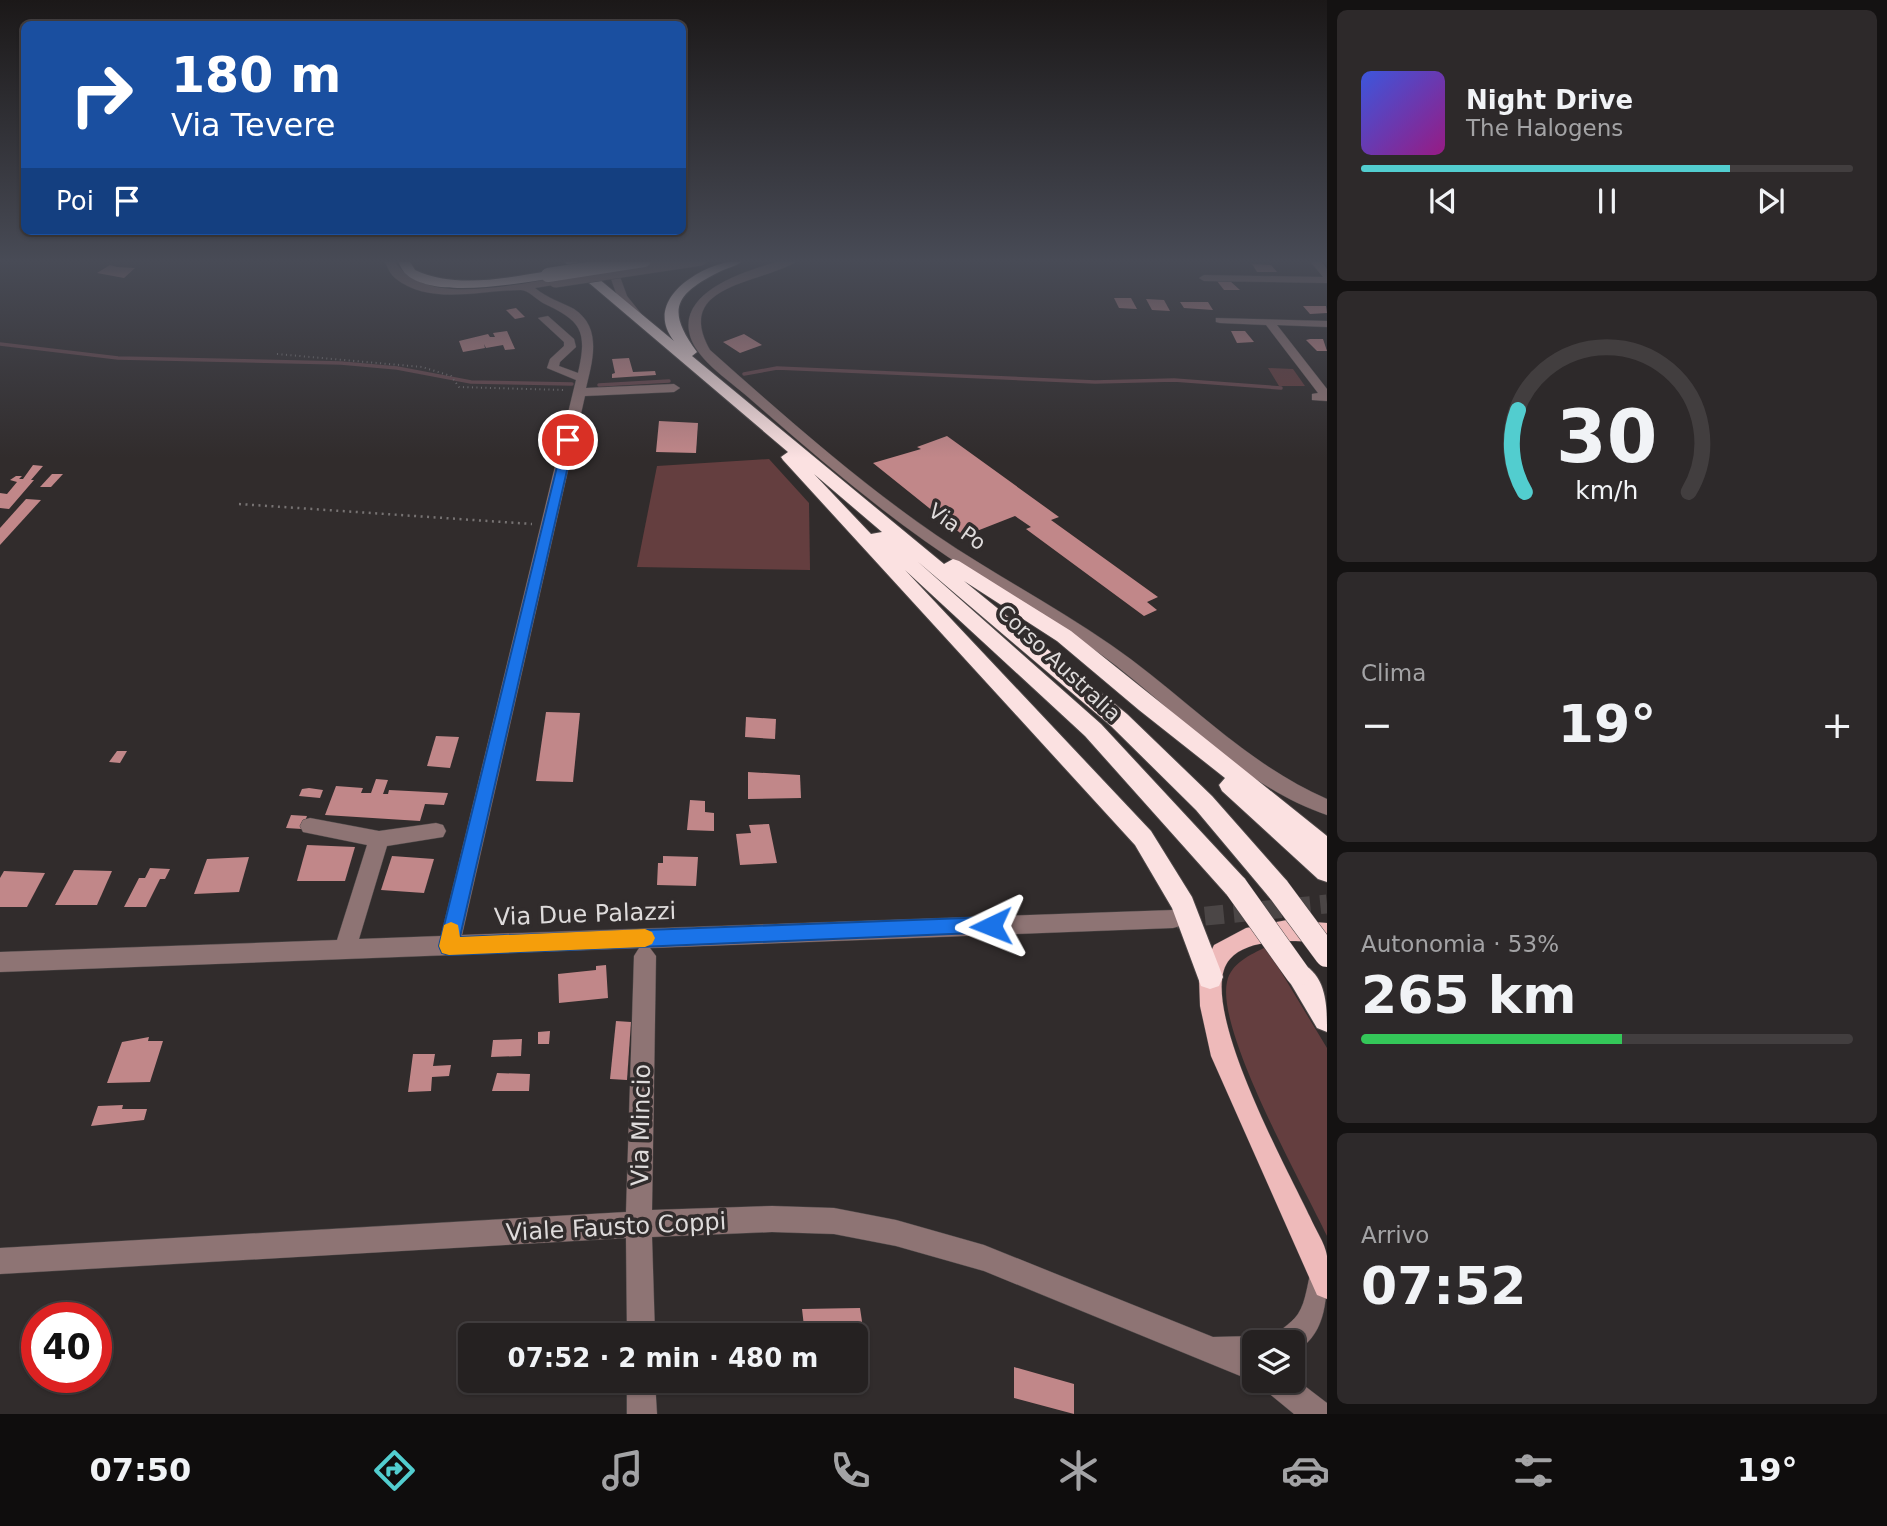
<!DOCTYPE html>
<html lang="it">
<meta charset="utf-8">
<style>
:root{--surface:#252121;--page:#2d292a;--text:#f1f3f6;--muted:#a3a3a5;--line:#423e3f;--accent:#52cdcf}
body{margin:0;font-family:"DejaVu Sans",sans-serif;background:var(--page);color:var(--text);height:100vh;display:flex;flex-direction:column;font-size:26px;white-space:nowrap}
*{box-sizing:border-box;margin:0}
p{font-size:23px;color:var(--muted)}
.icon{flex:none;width:38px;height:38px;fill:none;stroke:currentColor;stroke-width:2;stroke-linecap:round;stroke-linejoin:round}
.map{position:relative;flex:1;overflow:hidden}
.details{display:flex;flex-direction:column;gap:10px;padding:10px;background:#141212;width:560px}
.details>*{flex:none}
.guide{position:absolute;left:21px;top:21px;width:665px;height:214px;border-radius:10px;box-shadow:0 2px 5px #0004,0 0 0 2px var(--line);background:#1a4fa0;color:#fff;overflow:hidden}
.buttons{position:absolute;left:1242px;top:1330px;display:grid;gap:14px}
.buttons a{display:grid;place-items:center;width:63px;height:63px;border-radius:10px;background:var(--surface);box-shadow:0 2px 5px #0004,0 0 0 2px var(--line);font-size:35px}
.speed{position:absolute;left:21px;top:1302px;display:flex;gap:14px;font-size:35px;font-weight:700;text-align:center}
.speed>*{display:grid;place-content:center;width:91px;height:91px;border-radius:50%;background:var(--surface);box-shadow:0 2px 5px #0004,0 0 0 2px var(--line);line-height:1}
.speed .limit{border:10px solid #d22;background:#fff;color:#111}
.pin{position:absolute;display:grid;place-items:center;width:60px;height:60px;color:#fff;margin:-30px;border:4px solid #fff;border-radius:50%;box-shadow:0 2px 7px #0007}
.me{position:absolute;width:77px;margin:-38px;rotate:268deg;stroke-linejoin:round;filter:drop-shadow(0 0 5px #0008)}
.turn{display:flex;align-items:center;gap:24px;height:147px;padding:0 35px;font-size:32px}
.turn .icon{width:91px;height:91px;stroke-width:2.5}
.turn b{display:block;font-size:49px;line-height:60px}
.then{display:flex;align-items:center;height:66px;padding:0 35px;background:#0003;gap:14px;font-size:26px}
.big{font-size:52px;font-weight:800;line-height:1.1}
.details .card{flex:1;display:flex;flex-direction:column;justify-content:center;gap:10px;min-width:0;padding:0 24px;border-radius:10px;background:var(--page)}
.details .dial{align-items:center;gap:0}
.dial svg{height:182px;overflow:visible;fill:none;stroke:var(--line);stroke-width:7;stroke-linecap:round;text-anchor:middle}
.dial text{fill:var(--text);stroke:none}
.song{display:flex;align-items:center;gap:21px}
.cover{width:84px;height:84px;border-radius:10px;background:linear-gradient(135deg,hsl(230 70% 55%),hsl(310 70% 35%))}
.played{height:7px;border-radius:4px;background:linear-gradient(90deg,var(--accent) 75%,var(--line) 75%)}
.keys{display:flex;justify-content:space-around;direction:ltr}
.heat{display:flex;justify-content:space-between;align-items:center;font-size:38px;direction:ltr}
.charge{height:10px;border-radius:5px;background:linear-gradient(90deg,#34c759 53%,var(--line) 0)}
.trip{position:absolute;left:458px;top:1323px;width:410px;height:70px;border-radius:10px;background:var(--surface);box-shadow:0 2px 5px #0004,0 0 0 2px var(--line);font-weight:800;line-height:70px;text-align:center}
.tabs{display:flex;height:112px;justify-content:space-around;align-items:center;background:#0f0d0d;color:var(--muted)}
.tabs .icon{width:49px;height:49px}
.tabs .selected{color:var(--accent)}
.tabs b{font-size:32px;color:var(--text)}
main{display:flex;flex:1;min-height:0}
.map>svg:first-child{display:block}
.green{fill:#643e3f}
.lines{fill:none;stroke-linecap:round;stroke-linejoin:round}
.stream{stroke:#69484d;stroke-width:3.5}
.building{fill:#c18789}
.minor-tunnel{stroke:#4b4646;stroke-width:19;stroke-dasharray:19 10;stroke-linecap:butt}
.minor-casing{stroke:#4d4848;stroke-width:1}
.major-casing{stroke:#4d4848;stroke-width:1}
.highway-casing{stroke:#4d4848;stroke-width:2}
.path-far1{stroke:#777373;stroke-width:2;stroke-dasharray:1 3.5;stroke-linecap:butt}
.path{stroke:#777373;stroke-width:2.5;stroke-dasharray:2 4.5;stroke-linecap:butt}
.minor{fill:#8e7474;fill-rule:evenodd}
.major{fill:#eebaba;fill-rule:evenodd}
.highway{fill:#fbe1e1;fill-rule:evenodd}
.minor-bridge-casing{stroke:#4d4848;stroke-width:12;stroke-linecap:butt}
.highway-bridge-far1-casing{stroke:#4d4848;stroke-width:15;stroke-linecap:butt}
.highway-bridge-casing{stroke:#4d4848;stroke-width:25;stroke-linecap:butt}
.minor-bridge{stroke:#8e7474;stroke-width:11}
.highway-bridge-far1{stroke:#fbe1e1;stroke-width:14}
.highway-bridge{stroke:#fbe1e1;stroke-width:24}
.route{fill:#1a73e8;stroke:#114b97;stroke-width:2}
.slow{fill:#f59e0b}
.labels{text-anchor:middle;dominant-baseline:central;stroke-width:7;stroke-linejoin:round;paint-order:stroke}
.street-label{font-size:21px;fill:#dedbdb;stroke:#312c2c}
.near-street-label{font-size:24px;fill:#dedbdb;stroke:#312c2c}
</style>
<main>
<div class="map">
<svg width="1327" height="1414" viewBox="0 0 1327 1414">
<rect width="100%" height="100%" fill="#312c2c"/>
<!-- green -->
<g class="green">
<path d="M1268 368 1293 369 1305 386H1279Z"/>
<path d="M769 459 809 503 810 570 637 567 657 466Z"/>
<path d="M1266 947 1327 1048V1236C1303 1185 1216 1031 1227 982 1231 963 1250 955 1266 947Z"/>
</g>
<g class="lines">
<!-- stream -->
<g class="stream">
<path d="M0 344 118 358 341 363 397 368 471 382 572 384"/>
<path d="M744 374 777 368 1095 382 1174 380 1281 388"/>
<path d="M599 385 669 381"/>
</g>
</g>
<!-- building -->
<g class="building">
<path d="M1252 264 1271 265 1277 272H1257Z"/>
<path d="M110 265 117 267 135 268 124 278 97 273Z"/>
<path d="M1217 281H1230L1240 290H1224Z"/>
<path d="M1114 298H1131L1137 309 1119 308Z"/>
<path d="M1146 299 1164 300 1170 311 1152 310Z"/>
<path d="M1180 302H1208L1213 310 1184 308Z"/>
<path d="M1303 306H1326L1327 313 1310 314Z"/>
<path d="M516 308 525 317 515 319 506 310Z"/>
<path d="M507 331 515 349 505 350 503 345 486 348 484 344 485 348 463 352 459 341 488 334 490 337H495L493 333Z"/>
<path d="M1231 331H1245L1254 342 1237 343Z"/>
<path d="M744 334 762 345 740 353 723 342Z"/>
<path d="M1310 339H1323L1327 351H1317L1306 340Z"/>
<path d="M629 358 633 372 655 371 656 375 612 378V374L615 373 612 359Z"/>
<path d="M659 421 698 423 696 453 656 452Z"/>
<path d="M947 436 1059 517 1051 520 1158 597 1147 602 1157 610 1144 616 1026 529 1031 527 1015 516 964 536 873 463 921 449 917 447Z"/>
<path d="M33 465 43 466 31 480H34L9 509 0 508V493L7 494 17 482 10 480 16 476H22L19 479H23Z"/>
<path d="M52 474H63L51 487H40Z"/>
<path d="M26 499 41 500 0 545V528Z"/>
<path d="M546 712 580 713 573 782 536 781Z"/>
<path d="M746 717 776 719 775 739 745 737Z"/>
<path d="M436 736 459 737 450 768 427 766Z"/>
<path d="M117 751H127L120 763 109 762Z"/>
<path d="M748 772 800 775 801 798 748 799Z"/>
<path d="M376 779 388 780 383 794H388L389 790 448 793 444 805 425 804 420 821 325 815 336 786 363 788 361 793H371Z"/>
<path d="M302 789 309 788 323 790 320 798 299 796Z"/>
<path d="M690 800 705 801V812L714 813V831L687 830Z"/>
<path d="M291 815 307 816 302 829 286 828Z"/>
<path d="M769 824 777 863 740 865 736 834 751 833 749 825Z"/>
<path d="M307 845 355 847 345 881H297Z"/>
<path d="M392 856 434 859 424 893 381 890Z"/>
<path d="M663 856 698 857 696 886 657 885 658 863H663Z"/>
<path d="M249 857 239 892 194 894 207 859Z"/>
<path d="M150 868 170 869 165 879H160L146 907H124L139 878H145Z"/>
<path d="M74 870 112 871 97 905H55Z"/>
<path d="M4 871 45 873 27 907H0V878Z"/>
<path d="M606 965 608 998 559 1003 558 974 596 970V966Z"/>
<path d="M616 1021 631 1022 627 1080 610 1079Z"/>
<path d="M550 1031 549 1044H538V1032Z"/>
<path d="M149 1037 148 1041H163L150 1082 107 1083 122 1042Z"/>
<path d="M522 1039 521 1056 491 1057 493 1040Z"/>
<path d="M413 1054H435L433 1066 451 1065 449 1076 432 1077 431 1091 408 1092Z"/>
<path d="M497 1073 530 1074 529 1091H492Z"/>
<path d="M123 1105 122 1109H147L144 1120 91 1126 98 1106Z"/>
<path d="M860 1308 866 1348H856V1335H805L802 1309Z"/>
<path d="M1014 1367 1074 1384V1414L1014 1398Z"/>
</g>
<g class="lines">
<!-- minor-tunnel -->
<path class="minor-tunnel" d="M1176 919 1327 904"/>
<defs>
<g id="minor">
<path d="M384 260H394C418 300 481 289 521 284 533 282 547 278 559 280V284L535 288C547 298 561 302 574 309 603 328 592 362 586 388L674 384 680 388 674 392 585 396 462 935 1173 910 1180 912 1184 919 1180 926 1173 928 650 948 656 956 652 1210 772 1206 834 1208 896 1220 984 1245 1213 1337 1255 1336 1265 1340 1266 1342H1255V1381H1259L1255 1382 984 1271 896 1246 834 1234 772 1232 652 1237 655 1335H627L626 1238 0 1274V1248L626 1212 634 956 639 948 0 972V952L337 940 367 845 303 832 300 826 303 820 310 818 379 831 436 823 443 825 446 831 443 837 387 846 359 939 441 936 576 380 547 368 550 359 564 346V342L538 318 548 316 574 339 576 347 560 362 559 366 578 373C588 330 581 321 543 303 536 299 528 290 521 290 482 290 429 306 395 278 390 274 387 266 384 260Z"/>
<path d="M622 260 631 262 619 274 627 296 647 321 645 323H637L617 296 609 273Z"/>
<path d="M783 260H799C763 284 672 283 710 350 783 415 856 480 936 535 993 574 1055 606 1111 645 1185 696 1244 763 1327 799V815C1236 784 1175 707 1099 653 1043 613 981 581 925 541 863 497 805 447 748 397 729 380 693 358 689 331 682 288 753 269 783 260Z"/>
<path d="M1309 260H1320L1327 269V283L1204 281 1199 278 1204 275 1323 277Z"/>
<path d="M1216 318 1327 321V327L1277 325 1327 389V401L1312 400V394L1318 393 1266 325 1220 323 1216 322Z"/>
<path d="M1323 1262 1327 1263C1327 1299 1327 1335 1293 1353V1342H1272C1277 1329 1290 1326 1298 1314 1307 1300 1307 1281 1313 1265Z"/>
<path d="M1293 1377 1327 1403V1414H1294L1266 1391 1262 1381H1293Z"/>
<path d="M627 1381H655L657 1414H627Z"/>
</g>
<path id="major" d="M1287 920 1327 923V943C1300 941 1250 936 1230 959 1193 999 1289 1172 1310 1217 1315 1229 1325 1243 1327 1256 1327 1269 1327 1285 1327 1299L1317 1295 1211 1056 1200 1006 1199 977 1214 945 1246 928Z"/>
<g id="highway">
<path d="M397 260H409L415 270C455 289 506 278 548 271L554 275 548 279C514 284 433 299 406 274 402 271 400 264 397 260Z"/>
<path d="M562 260H576L674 341C640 298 707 260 744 260 737 266 727 268 719 272 673 295 667 311 697 352L692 356 944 564 953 559 959 561 1071 631 1327 836V882L1318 879 1222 791 1219 785 1225 778 1139 710 1057 641 964 581 1127 714 1212 796 1287 881 1290 889 1287 897 1278 900 1269 897 1196 810 1111 726 917 561 1101 724 1245 879 1248 887 1245 895 1236 898 1227 895 1085 736 905 570 1151 831 1192 897 1223 977 1219 986 1210 989 1201 986 1172 908 1135 845 783 460 781 457 788 452ZM814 474 882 532 871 534Z"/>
<path d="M1298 962C1327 973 1327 1006 1327 1032L1317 1028 1285 974 1289 965Z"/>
</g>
</defs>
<!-- minor casing -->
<use href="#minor" class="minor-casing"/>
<!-- major casing -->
<use href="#major" class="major-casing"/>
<!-- highway casing -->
<use href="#highway" class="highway-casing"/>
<!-- path-far1 -->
<path class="path-far1" d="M277 354 422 367 451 376 459 387 564 390"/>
<!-- path -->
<path class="path" d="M239 504 532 524"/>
<!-- minor -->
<use href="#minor" class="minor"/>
<!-- major -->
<use href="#major" class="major"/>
<!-- highway -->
<use href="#highway" class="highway"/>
<defs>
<path id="minor-bridge" d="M555 282 701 260"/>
<path id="highway-bridge-far1" d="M548 275 644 260"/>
<g id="highway-bridge">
<path d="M1236 887 1298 974"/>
<path d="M1278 889 1327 955"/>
</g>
</defs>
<!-- minor-bridge casing -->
<use href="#minor-bridge" class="minor-bridge-casing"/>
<!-- highway-bridge-far1 casing -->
<use href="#highway-bridge-far1" class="highway-bridge-far1-casing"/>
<!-- highway-bridge casing -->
<use href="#highway-bridge" class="highway-bridge-casing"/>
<!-- minor-bridge -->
<use href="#minor-bridge" class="minor-bridge"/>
<!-- highway-bridge-far1 -->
<use href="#highway-bridge-far1" class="highway-bridge-far1"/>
<!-- highway-bridge -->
<use href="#highway-bridge" class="highway-bridge"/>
</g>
<!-- sky -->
<linearGradient id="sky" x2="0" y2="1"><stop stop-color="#1b1818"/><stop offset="0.57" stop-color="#484b56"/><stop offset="1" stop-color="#484b56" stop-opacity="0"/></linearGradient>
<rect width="1327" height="458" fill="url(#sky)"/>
<!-- route -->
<path class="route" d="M564 438 574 440 460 937 991 917 998 920 1001 926 998 932 449 955 442 953 439 946Z"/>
<!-- slow -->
<path class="slow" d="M451 922 458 925 460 937 645 929 652 932 655 938 652 944 645 947 449 955 442 953 439 946 444 925Z"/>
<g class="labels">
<!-- street labels -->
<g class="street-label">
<text transform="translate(957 527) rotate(35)">Via Po</text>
<text transform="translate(1059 663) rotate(43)">Corso Australia</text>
</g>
<!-- near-street labels -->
<g class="near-street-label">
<text transform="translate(585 914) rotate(-2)">Via Due Palazzi</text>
<text transform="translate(641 1125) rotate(-89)">Via Mincio</text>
<text transform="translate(616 1227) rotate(-3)">Viale Fausto Coppi</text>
</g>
</g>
</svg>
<div class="buttons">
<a><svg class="icon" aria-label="layers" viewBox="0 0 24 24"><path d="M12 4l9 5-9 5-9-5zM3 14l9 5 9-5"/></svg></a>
</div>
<div class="speed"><div class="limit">40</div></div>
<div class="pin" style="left:568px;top:440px;background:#d93025"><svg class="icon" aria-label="arrive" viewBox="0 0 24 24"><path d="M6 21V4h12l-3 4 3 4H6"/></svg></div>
<svg class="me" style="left:991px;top:926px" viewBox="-20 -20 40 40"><path d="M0-17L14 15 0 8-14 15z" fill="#1a73e8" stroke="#fff" stroke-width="4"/></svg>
<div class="trip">07:52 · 2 min · 480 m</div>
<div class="guide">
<div class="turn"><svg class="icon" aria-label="right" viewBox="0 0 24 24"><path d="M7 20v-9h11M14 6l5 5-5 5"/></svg><div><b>180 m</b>Via Tevere</div></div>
<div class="then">Poi<svg class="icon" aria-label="arrive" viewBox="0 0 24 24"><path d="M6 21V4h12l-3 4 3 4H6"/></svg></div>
</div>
</div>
<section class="details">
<div class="card">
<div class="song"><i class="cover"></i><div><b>Night Drive</b><p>The Halogens</p></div></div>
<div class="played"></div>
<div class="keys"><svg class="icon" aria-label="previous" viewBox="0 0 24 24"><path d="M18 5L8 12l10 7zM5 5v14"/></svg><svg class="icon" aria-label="pause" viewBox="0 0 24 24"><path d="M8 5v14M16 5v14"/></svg><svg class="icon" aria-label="next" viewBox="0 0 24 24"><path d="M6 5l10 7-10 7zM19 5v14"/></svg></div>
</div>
<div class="card dial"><svg viewBox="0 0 100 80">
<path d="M14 69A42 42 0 1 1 86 69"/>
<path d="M14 69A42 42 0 0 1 11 33" stroke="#52cdcf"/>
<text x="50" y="56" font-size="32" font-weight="700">30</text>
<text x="50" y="72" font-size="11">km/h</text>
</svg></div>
<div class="card"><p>Clima</p>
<div class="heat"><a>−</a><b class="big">19°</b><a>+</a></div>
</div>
<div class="card"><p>Autonomia · 53%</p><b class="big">265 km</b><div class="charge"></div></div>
<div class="card"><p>Arrivo</p><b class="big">07:52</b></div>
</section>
</main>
<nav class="tabs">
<b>07:50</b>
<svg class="icon selected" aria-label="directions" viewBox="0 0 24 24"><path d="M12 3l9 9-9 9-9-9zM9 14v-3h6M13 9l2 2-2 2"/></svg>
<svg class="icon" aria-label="music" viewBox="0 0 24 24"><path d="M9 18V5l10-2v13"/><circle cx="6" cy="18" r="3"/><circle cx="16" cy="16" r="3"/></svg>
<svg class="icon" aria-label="phone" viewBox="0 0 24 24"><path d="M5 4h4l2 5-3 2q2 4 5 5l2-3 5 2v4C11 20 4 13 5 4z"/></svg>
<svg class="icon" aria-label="climate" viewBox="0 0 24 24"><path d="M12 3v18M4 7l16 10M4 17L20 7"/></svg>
<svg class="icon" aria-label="car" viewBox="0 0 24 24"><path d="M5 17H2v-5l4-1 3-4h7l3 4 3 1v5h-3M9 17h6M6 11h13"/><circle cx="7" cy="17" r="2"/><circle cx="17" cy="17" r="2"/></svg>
<svg class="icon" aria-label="filters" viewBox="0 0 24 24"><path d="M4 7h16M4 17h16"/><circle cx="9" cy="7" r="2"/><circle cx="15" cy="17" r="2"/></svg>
<b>19°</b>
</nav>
